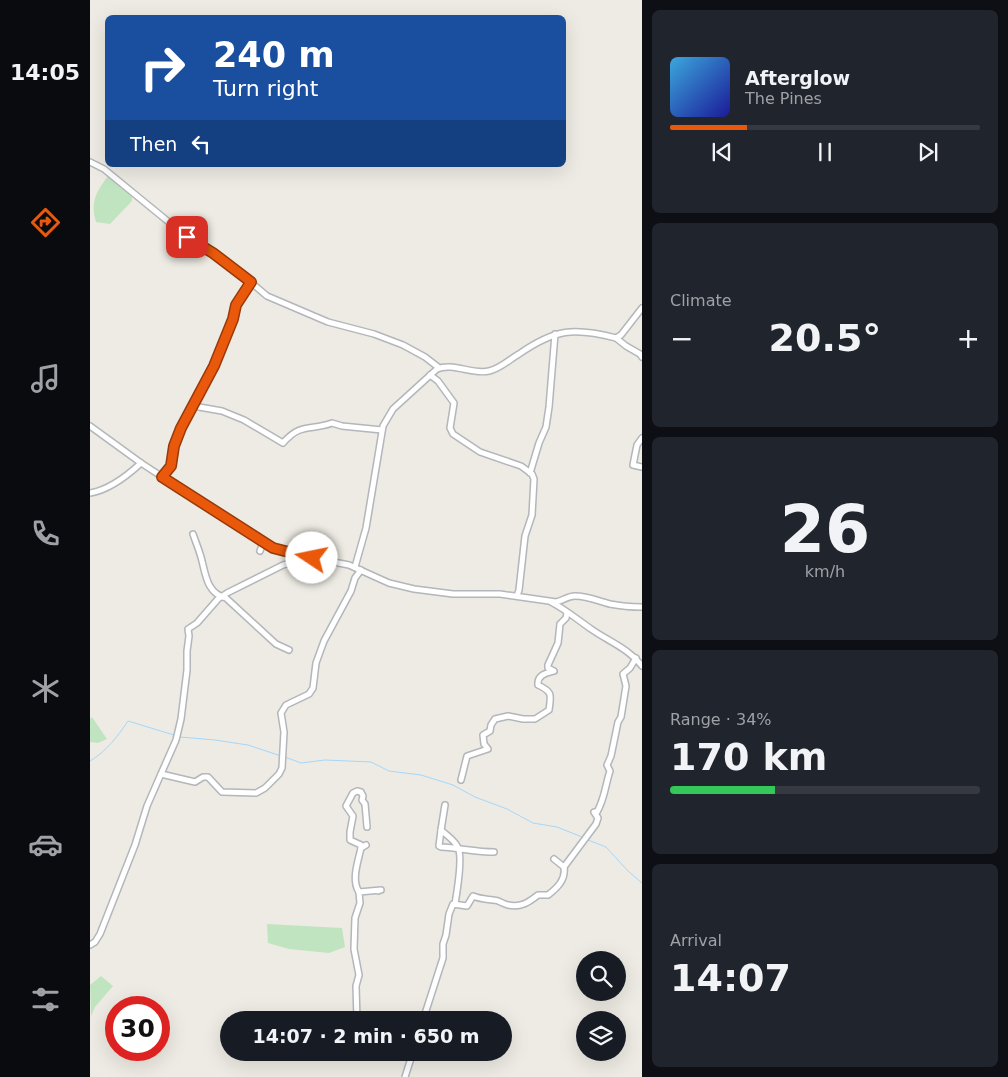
<!DOCTYPE html>
<meta charset="utf-8">
<style>
:root{--surface:#171b24;--page:#20242c;--text:#f1f3f6;--muted:#9ea1a6;--line:#363941;--accent:#ea580c}
body{margin:0;font-family:"DejaVu Sans",sans-serif;background:var(--page);color:var(--text);height:100vh;display:flex;flex-direction:column;font-size:19px;white-space:nowrap}
*{box-sizing:border-box;margin:0}
p{font-size:16px;color:var(--muted)}
.icon{flex:none;width:28px;height:28px;fill:none;stroke:currentColor;stroke-width:2;stroke-linecap:round;stroke-linejoin:round}
.map{position:relative;flex:1;overflow:hidden}
.details{display:flex;flex-direction:column;gap:10px;padding:10px;background:#0d0f14;width:366px}
.details>*{flex:none}
.top-card{position:absolute;left:15px;top:15px;width:461px;height:152px;border-radius:8px;box-shadow:0 5px 20px #0002;background:#1a4fa0;color:#fff;overflow:hidden}
.fabs{position:absolute;left:486px;top:951px;display:grid;gap:10px}
.fabs a{display:grid;place-items:center;width:50px;height:50px;border-radius:50%;background:var(--surface);box-shadow:0 5px 20px #0002;font-size:25px}
.speed{position:absolute;left:15px;top:996px;display:flex;gap:10px;font-size:25px;font-weight:700;text-align:center}
.speed>*{display:grid;place-content:center;width:65px;height:65px;border-radius:50%;background:var(--surface);box-shadow:0 5px 20px #0002;line-height:1}
.speed .limit{border:8px solid #d22;background:#fff;color:#111}
.pin{position:absolute;display:grid;place-items:center;width:42px;height:42px;color:#fff;margin:-21px;border-radius:10px;box-shadow:0 2px 8px #0006}
.me{position:absolute;width:55px;margin:-28px;rotate:281deg;stroke-linejoin:round;filter:drop-shadow(0 0 4px #0008)}
.turn{display:flex;align-items:center;gap:18px;height:105px;padding:0 25px;font-size:22px}
.turn .icon{width:65px;height:65px;stroke-width:2.5}
.turn b{display:block;font-size:35px;line-height:42px}
.then{display:flex;align-items:center;height:48px;padding:0 25px;background:#0003;gap:10px;font-size:19px}
.big{font-size:38px;font-weight:700;line-height:1.1}
.details .tile{flex:1;display:flex;flex-direction:column;justify-content:center;gap:8px;min-width:0;padding:0 18px;border-radius:8px;background:var(--page)}
.details .dial{align-items:center;gap:0}
.dial b{font-size:65px;line-height:1}
.song{display:flex;align-items:center;gap:15px}
.cover{width:60px;height:60px;border-radius:8px;background:linear-gradient(135deg,hsl(200 70% 55%),hsl(240 70% 35%))}
.played{height:5px;border-radius:2px;background:linear-gradient(90deg,var(--accent) 25%,var(--line) 25%)}
.keys{display:flex;justify-content:space-around;direction:ltr}
.heat{display:flex;justify-content:space-between;align-items:center;font-size:28px;direction:ltr}
.charge{height:8px;border-radius:4px;background:linear-gradient(90deg,#34c759 34%,var(--line) 0)}
.trip{position:absolute;left:130px;top:1011px;width:292px;height:50px;border-radius:25px;background:var(--surface);box-shadow:0 5px 20px #0002;font-weight:700;line-height:50px;text-align:center}
main{display:flex;flex:1;min-height:0}
.tab-bar{display:flex;flex-direction:column;width:90px;justify-content:space-around;align-items:center;background:#090b0e;color:var(--muted)}
.tab-bar .icon{width:35px;height:35px}
.tab-bar .current{color:var(--accent)}
.tab-bar b{font-size:22px;color:var(--text)}
.map>svg:first-child{display:block}
.green{fill:#c1e4c0}
.lines{fill:none;stroke-linecap:round;stroke-linejoin:round}
.stream{stroke:#a4d7fc;stroke-width:1}
.street-casing{stroke:#b3b6ba;stroke-width:8}
.street{stroke:#fff;stroke-width:5}
.route-casing{stroke:#983908;stroke-width:12}
.route{stroke:#ea580c;stroke-width:9}
</style>
<main>
<nav class="tab-bar">
<b>14:05</b>
<svg class="icon current" aria-label="directions" viewBox="0 0 24 24"><path d="M12 3l9 9-9 9-9-9zM9 14v-3h6M13 9l2 2-2 2"/></svg>
<svg class="icon" aria-label="music" viewBox="0 0 24 24"><path d="M9 18V5l10-2v13"/><circle cx="6" cy="18" r="3"/><circle cx="16" cy="16" r="3"/></svg>
<svg class="icon" aria-label="phone" viewBox="0 0 24 24"><path d="M5 4h4l2 5-3 2q2 4 5 5l2-3 5 2v4C11 20 4 13 5 4z"/></svg>
<svg class="icon" aria-label="climate" viewBox="0 0 24 24"><path d="M12 3v18M4 7l16 10M4 17L20 7"/></svg>
<svg class="icon" aria-label="car" viewBox="0 0 24 24"><path d="M5 17H2v-5l4-1 3-4h7l3 4 3 1v5h-3M9 17h6M6 11h13"/><circle cx="7" cy="17" r="2"/><circle cx="17" cy="17" r="2"/></svg>
<svg class="icon" aria-label="filters" viewBox="0 0 24 24"><path d="M4 7h16M4 17h16"/><circle cx="9" cy="7" r="2"/><circle cx="15" cy="17" r="2"/></svg>
</nav>
<div class="map">
<svg width="552" height="1077" viewBox="0 0 552 1077">
<rect width="100%" height="100%" fill="#edebe3"/>
<!-- green -->
<g class="green">
<path d="M18 176 42 197V201L20 224 6 222C0 202 6 192 18 176Z"/>
<path d="M2 717 17 739 8 743 0 742V719Z"/>
<path d="M177 924 252 928 255 947 239 953 199 949 178 943Z"/>
<path d="M11 976 23 986 5 1007 1 1016 0 985Z"/>
</g>
<g class="lines">
<!-- stream -->
<g class="stream">
<path d="M90 737 125 740 158 745 191 756"/>
<path d="M195 757 211 763 235 760 281 762 299 771 331 775 363 785 385 797 417 809 443 823 467 827 492 837"/>
<path d="M0 761C16 752 28 736 38 721L84 735"/>
<path d="M498 840 516 847 538 871 552 883"/>
</g>
<defs>
<g id="street">
<path d="M0 162 14 169 97 237 150 273 177 296 238 322 284 334 313 345 335 357 348 367"/>
<path d="M526 338 536 346 550 354 552 357"/>
<path d="M340 375 348 381 364 403 360 428 363 434 390 452 431 466 442 474 444 479 442 515 435 536 429 590 427 596"/>
<path d="M104 403 109 407 132 411 154 420 193 443C211 422 221 431 242 423L252 426 292 430"/>
<path d="M0 426 51 463 177 545 197 553 259 565 299 583 324 589 363 594H410L466 602C473 601 477 596 485 596 498 596 508 601 520 604 530 606 541 607 552 607"/>
<path d="M552 438 547 445 543 465 552 467"/>
<path d="M440 473 449 443 456 427 459 407 465 334"/>
<path d="M72 477 81 466 84 446 91 428 125 367 143 319 146 305 161 282"/>
<path d="M0 493C19 490 37 476 51 463"/>
<path d="M103 534C106 543 110 552 112 561 116 577 118 594 136 598L186 644 199 650"/>
<path d="M170 551 173 543"/>
<path d="M265 567 276 528 293 426 303 409 347 369C363 362 382 375 399 371 410 369 420 359 429 354 465 329 484 327 526 338L531 335 552 308"/>
<path d="M461 602C475 609 488 620 501 629 518 641 538 648 552 666"/>
<path d="M71 774 86 740 91 719 97 670V651L99 636 98 629 107 623 128 599 137 593 193 565 219 558"/>
<path d="M371 780 377 756 398 749 394 744 393 735 400 731 401 725 405 719 418 716 433 719H445L459 710C461 695 463 692 448 685 447 675 456 673 464 671L458 668V665L468 643 470 624 476 618 477 613"/>
<path d="M351 830 355 805"/>
<path d="M271 848V845L260 840V832L263 816 256 806 263 793 267 791 271 792 273 796 272 800 275 804 277 827"/>
<path d="M464 859 474 867 506 824 508 818 504 812H507C515 798 515 786 520 771L517 765 521 756 528 722 531 717 536 686 533 674 540 668 546 658"/>
<path d="M269 892C261 880 268 862 271 848L276 845"/>
<path d="M365 904C367 892 373 857 368 848 365 840 357 836 351 830L349 846 351 847C369 848 387 852 404 852"/>
<path d="M0 945 5 942 10 934 45 845 57 806 71 774 105 782 113 777H118L132 792 166 793 175 788 189 774 192 768 194 732 191 713 196 705 219 694 223 688 226 663 234 641 261 591 265 578 271 570"/>
<path d="M267 1020 266 986 269 975 264 949 265 918 270 903 269 892 291 890 288 891"/>
<path d="M333 1020 353 958V944L356 935 359 914 363 904 377 906 383 896C390 899 396 899 403 900 409 900 413 904 418 905 431 908 439 902 448 895H458C467 888 476 880 474 867"/>
<path d="M315 1077 323 1052"/>
</g>
</defs>
<!-- street casing -->
<use href="#street" class="street-casing"/>
<!-- street -->
<use href="#street" class="street"/>
</g>
<g class="lines">
<defs>
<path id="route" d="M97 237 123 253 161 282 146 305 143 319 124 366 91 428 84 446 81 466 72 477 183 548 222 558"/>
</defs>
<!-- route casing -->
<use href="#route" class="route-casing"/>
<!-- route -->
<use href="#route" class="route"/>
</g>
</svg>
<div class="fabs">
<a><svg class="icon" aria-label="search" viewBox="0 0 24 24"><circle cx="10" cy="10" r="6"/><path d="M15 15l6 6"/></svg></a>
<a><svg class="icon" aria-label="layers" viewBox="0 0 24 24"><path d="M12 4l9 5-9 5-9-5zM3 14l9 5 9-5"/></svg></a>
</div>
<div class="speed"><div class="limit">30</div></div>
<div class="pin" style="left:97px;top:237px;background:#d93025"><svg class="icon" aria-label="arrive" viewBox="0 0 24 24"><path d="M6 21V4h12l-3 4 3 4H6"/></svg></div>
<svg class="me" style="left:222px;top:558px" viewBox="-20 -20 40 40"><circle r="19" fill="#fff"/><path d="M0-13L10 11 0 6-10 11z" fill="#ea580c"/></svg>
<div class="trip">14:07 · 2 min · 650 m</div>
<div class="top-card">
<div class="turn"><svg class="icon" aria-label="right" viewBox="0 0 24 24"><path d="M7 20v-9h11M14 6l5 5-5 5"/></svg><div><b>240 m</b>Turn right</div></div>
<div class="then">Then<svg class="icon" aria-label="left" viewBox="0 0 24 24"><path d="M17 20v-9H6M10 6l-5 5 5 5"/></svg></div>
</div>
</div>
<section class="details">
<div class="tile">
<div class="song"><i class="cover"></i><div><b>Afterglow</b><p>The Pines</p></div></div>
<div class="played"></div>
<div class="keys"><svg class="icon" aria-label="previous" viewBox="0 0 24 24"><path d="M18 5L8 12l10 7zM5 5v14"/></svg><svg class="icon" aria-label="pause" viewBox="0 0 24 24"><path d="M8 5v14M16 5v14"/></svg><svg class="icon" aria-label="next" viewBox="0 0 24 24"><path d="M6 5l10 7-10 7zM19 5v14"/></svg></div>
</div>
<div class="tile"><p>Climate</p>
<div class="heat"><a>−</a><b class="big">20.5°</b><a>+</a></div>
</div>
<div class="tile dial"><b>26</b><p>km/h</p></div>
<div class="tile"><p>Range · 34%</p><b class="big">170 km</b><div class="charge"></div></div>
<div class="tile"><p>Arrival</p><b class="big">14:07</b></div>
</section>
</main>
